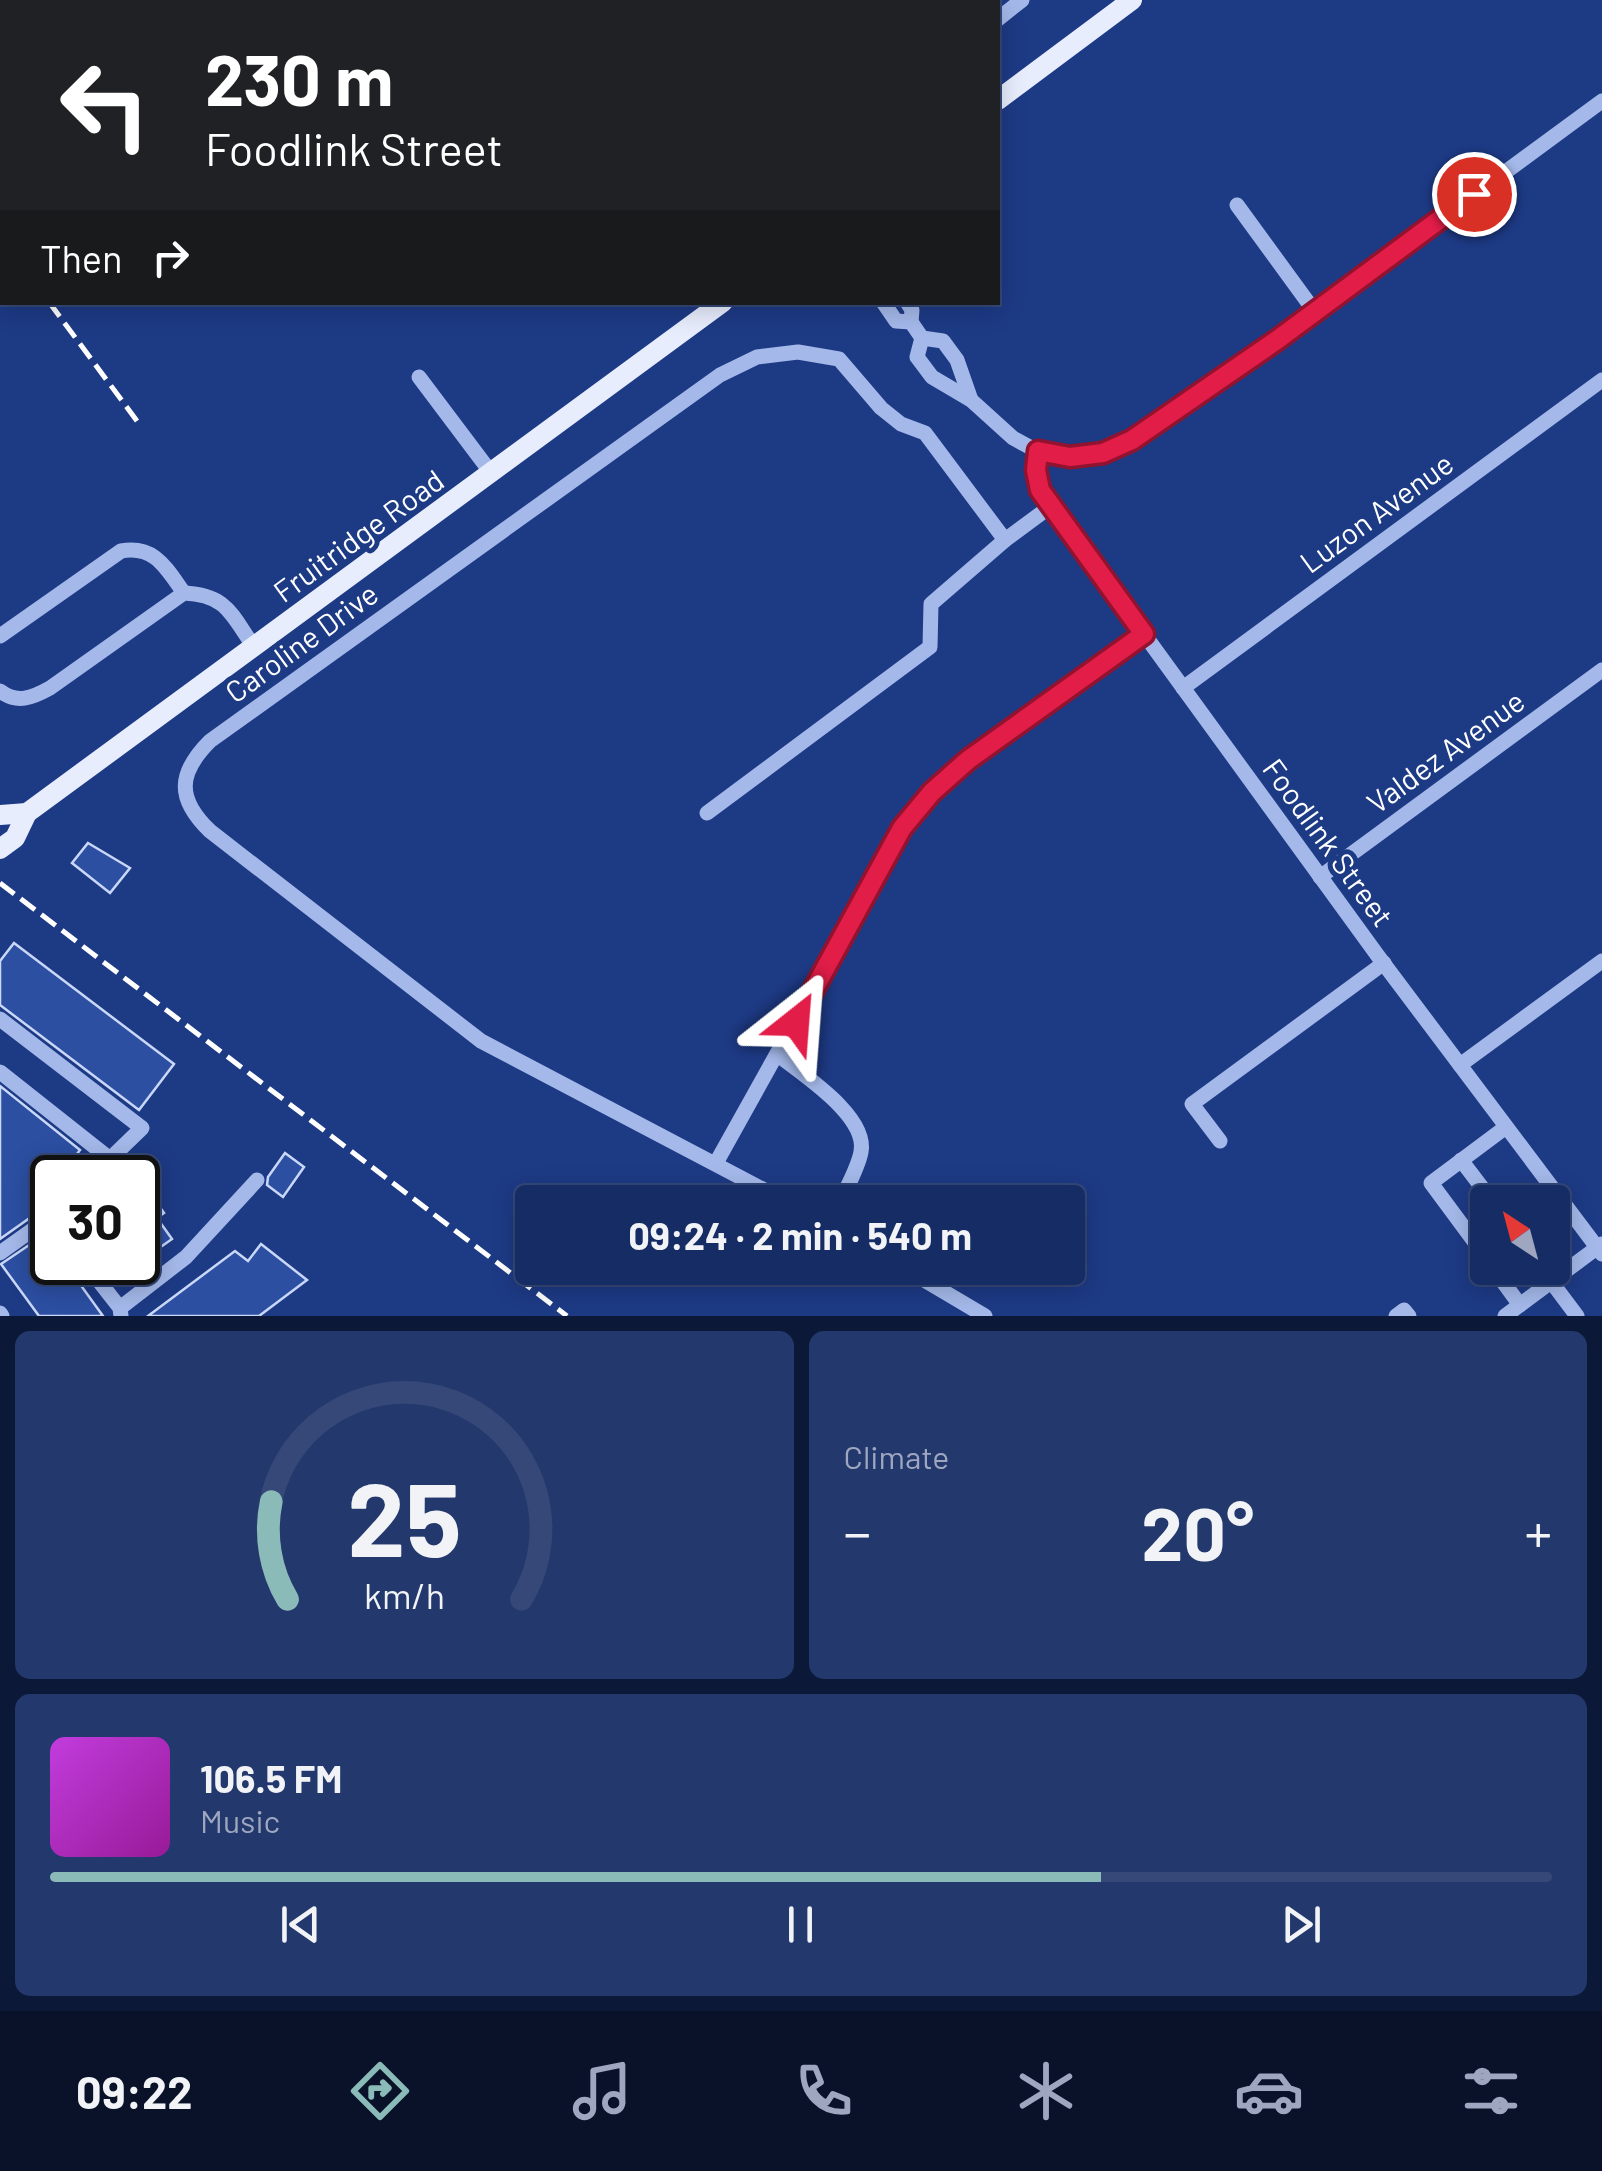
<!DOCTYPE html>
<meta charset="utf-8">
<style>
:root{--surface:#162c64;--page:#23386d;--text:#f1f3f6;--muted:#9ea7bf;--line:#354878;--accent:#8bbbb9}
body{margin:0;font-family:Barlow,sans-serif;background:var(--page);color:var(--text);height:100vh;display:flex;flex-direction:column;font-size:38px;white-space:nowrap}
*{box-sizing:border-box;margin:0}
p{font-size:32px;color:var(--muted)}
.icon{flex:none;width:55px;height:55px;fill:none;stroke:currentColor;stroke-width:2;stroke-linecap:round;stroke-linejoin:round}
.map{position:relative;height:1316px;overflow:hidden}
.details{display:flex;flex-direction:column;gap:15px;padding:15px;background:#0c1837;flex:1}
.details>*{flex:none}
.hud{position:absolute;left:0px;top:0px;width:1000px;height:305px;box-shadow:0 5px 25px #0003,0 0 0 2px var(--line);background:#202124;color:#fff;overflow:hidden}
.needle{width:65px;rotate:324deg}
.controls{position:absolute;left:1470px;top:1185px;display:grid;gap:20px}
.controls a{display:grid;place-items:center;width:100px;height:100px;border-radius:10px;background:var(--surface);box-shadow:0 5px 25px #0003,0 0 0 2px var(--line);font-size:50px}
.speed{position:absolute;left:30px;top:1155px;display:flex;gap:20px;font-size:50px;font-weight:700;text-align:center}
.speed>*{display:grid;place-content:center;width:130px;height:130px;border-radius:50%;background:var(--surface);box-shadow:0 5px 25px #0003,0 0 0 2px var(--line);line-height:1}
.speed .limit{border:5px solid #111;border-radius:15px;background:#fff;color:#111}
.pin{position:absolute;display:grid;place-items:center;width:85px;height:85px;color:#fff;margin:-42px;border:5px solid #fff;border-radius:50%;box-shadow:0 2px 10px #0007}
.me{position:absolute;width:110px;margin:-55px;rotate:28deg;stroke-linejoin:round;filter:drop-shadow(0 0 8px #0008)}
.turn{display:flex;align-items:center;gap:35px;height:210px;padding:0 40px;font-size:45px}
.turn .icon{width:130px;height:130px;stroke-width:2.5}
.turn b{display:block;font-size:70px;line-height:85px}
.then{display:flex;align-items:center;height:95px;padding:0 40px;background:#0003;gap:20px;font-size:38px}
.big{font-size:75px;font-weight:700;line-height:1.1}
.details .tile{flex:1;display:flex;flex-direction:column;justify-content:center;gap:15px;min-width:0;padding:0 35px;border-radius:15px;background:var(--page)}
.details .dial{align-items:center;gap:0}
.dial svg{height:260px;overflow:visible;fill:none;stroke:var(--line);stroke-width:7;stroke-linecap:round;text-anchor:middle}
.dial text{fill:var(--text);stroke:none}
.song{display:flex;align-items:center;gap:30px}
.cover{width:120px;height:120px;border-radius:15px;background:linear-gradient(135deg,hsl(290 70% 55%),hsl(300 70% 35%))}
.played{height:10px;border-radius:5px;background:linear-gradient(90deg,var(--accent) 70%,var(--line) 70%)}
.keys{display:flex;justify-content:space-around;direction:ltr}
.heat{display:flex;justify-content:space-between;align-items:center;font-size:55px;direction:ltr}
.details .tiles{flex:1;display:grid;gap:15px;grid-template-columns:1fr 1fr}
.tile:last-child{grid-column:span 2}
.trip{position:absolute;left:515px;top:1185px;width:570px;height:100px;border-radius:10px;background:var(--surface);box-shadow:0 5px 25px #0003,0 0 0 2px var(--line);font-weight:700;line-height:100px;text-align:center}
.dock{display:flex;height:160px;justify-content:space-around;align-items:center;background:#091228;color:var(--muted)}
.dock .icon{width:70px;height:70px}
.dock .current{color:var(--accent)}
.dock b{font-size:45px;color:var(--text)}
.map>svg:first-child{display:block}
.building{fill:#2c4fa2;stroke:#c9d7f8;stroke-width:2.5}
.lines{fill:none;stroke-linecap:round;stroke-linejoin:round}
.minor{stroke:#a4b9ea;stroke-width:15}
.major{stroke:#e8edfe;stroke-width:20}
.rail{stroke:#fff;stroke-width:5;stroke-dasharray:18 8;stroke-linecap:butt}
.route-casing{stroke:#92132f;stroke-width:25}
.route{stroke:#e11d48;stroke-width:18}
.labels{text-anchor:middle;dominant-baseline:central;stroke-width:10;stroke-linejoin:round;paint-order:stroke}
.street-label{font-size:30px;fill:#fff;stroke:#1d3a85}
</style>
<div class="map">
<svg width="1602" height="1316" viewBox="0 0 1602 1316">
<rect width="100%" height="100%" fill="#1d3a85"/>
<!-- building -->
<g class="building">
<path d="M88 843 130 868 110 893 72 863Z"/>
<path d="M14 943 174 1064 139 1110 0 1005V961Z"/>
<path d="M0 1086 80 1150 59 1178H52V1186L31 1217 0 1239Z"/>
<path d="M285 1153 304 1167 283 1197 267 1185 268 1177Z"/>
<path d="M138 1176 164 1213 157 1218 172 1239 114 1280 101 1262H138Z"/>
<path d="M44 1235 52 1247V1262H64L103 1316H39L1 1264Z"/>
<path d="M261 1244 307 1280 259 1316H148L235 1251 248 1261Z"/>
</g>
<g class="lines">
<!-- minor -->
<g class="minor">
<path d="M293 0 295 2"/>
<path d="M642 0 644 2"/>
<path d="M875 0 877 2"/>
<path d="M780 2 784 0"/>
<path d="M998 19 1022 0"/>
<path d="M1237 205 1315 312"/>
<path d="M883 302 896 321 911 322"/>
<path d="M907 302 912 310 911 322"/>
<path d="M911 322 922 338 943 341 957 360 971 400"/>
<path d="M922 338 917 357 932 377 971 400 1013 438 1037 451 1070 457 1103 453 1133 440 1277 340 1602 101"/>
<path d="M419 377 492 474"/>
<path d="M1037 451C1035 473 1039 487 1051 506L1378 956 1602 1254"/>
<path d="M0 636 121 551C155 545 166 568 184 593"/>
<path d="M1183 688 1602 380"/>
<path d="M0 691C17 704 32 698 50 688L184 593C228 595 231 615 255 648"/>
<path d="M707 813 930 647 931 604 1005 540 1051 506"/>
<path d="M1320 877 1602 670"/>
<path d="M0 1019 142 1128 110 1159 0 1072"/>
<path d="M778 1055C803 1075 868 1116 861 1152 858 1168 847 1187 840 1202"/>
<path d="M1460 1065 1602 961"/>
<path d="M1220 1141 1192 1104 1384 963"/>
<path d="M1461 1160 1493 1202"/>
<path d="M716 1163 902 829C969 749 1061 694 1144 634"/>
<path d="M91 1178 110 1159"/>
<path d="M787 1202 481 1041 210 831C177 799 177 774 210 741L720 375 757 357 798 352 839 359 881 408 901 424 925 433 1005 540"/>
<path d="M0 1253 49 1218"/>
<path d="M1488 1260 1431 1183 1506 1127"/>
<path d="M84 1262 120 1308 121 1316"/>
<path d="M904 1268 985 1316"/>
<path d="M1493 1268 1520 1305"/>
<path d="M1541 1268 1577 1316"/>
<path d="M120 1308 186 1257 257 1180"/>
<path d="M0 1313 2 1316"/>
<path d="M1396 1316 1404 1310 1409 1316"/>
<path d="M1505 1316 1602 1244"/>
</g>
<!-- major -->
<g class="major">
<path d="M998 100 1132 0"/>
<path d="M0 815 27 813"/>
<path d="M0 849 15 838 27 813 723 302"/>
</g>
<!-- rail -->
<g class="rail">
<path d="M0 222 2 225"/>
<path d="M49 302 137 421"/>
<path d="M0 883 567 1316"/>
</g>
</g>
<g class="lines">
<defs>
<path id="route" d="M796 1022 902 828 932 792 968 760 1144 634 1040 490 1036 470 1038 451 1070 457 1103 453 1132 440 1277 340 1474 194"/>
</defs>
<!-- route casing -->
<use href="#route" class="route-casing"/>
<!-- route -->
<use href="#route" class="route"/>
</g>
<g class="labels">
<!-- street labels -->
<g class="street-label">
<text transform="translate(1376 512) rotate(-36)">Luzon Avenue</text>
<text transform="translate(358 535) rotate(-36)">Fruitridge Road</text>
<text transform="translate(301 642) rotate(-36)">Caroline Drive</text>
<text transform="translate(1445 751) rotate(-36)">Valdez Avenue</text>
<text transform="translate(1329 842) rotate(54)">Foodlink Street</text>
</g>
</g>
</svg>
<div class="controls">
<a><svg class="needle" viewBox="-14 -14 28 28"><path d="M0-13l5 13h-10z" fill="#e53935"/><path d="M0 13l5-13h-10z" fill="#9ea7bf"/></svg></a>
</div>
<div class="speed"><div class="limit">30</div></div>
<div class="pin" style="left:1474px;top:194px;background:#d93025"><svg class="icon" aria-label="arrive" viewBox="0 0 24 24"><path d="M6 21V4h12l-3 4 3 4H6"/></svg></div>
<svg class="me" style="left:796px;top:1022px" viewBox="-20 -20 40 40"><path d="M0-17L14 15 0 8-14 15z" fill="#e11d48" stroke="#fff" stroke-width="4"/></svg>
<div class="trip">09:24 · 2 min · 540 m</div>
<div class="hud">
<div class="turn"><svg class="icon" aria-label="left" viewBox="0 0 24 24"><path d="M17 20v-9H6M10 6l-5 5 5 5"/></svg><div><b>230 m</b>Foodlink Street</div></div>
<div class="then">Then<svg class="icon" aria-label="right" viewBox="0 0 24 24"><path d="M7 20v-9h11M14 6l5 5-5 5"/></svg></div>
</div>
</div>
<section class="details">
<div class="tiles">
<div class="tile dial"><svg viewBox="0 0 100 80">
<path d="M14 69A42 42 0 1 1 86 69"/>
<path d="M14 69A42 42 0 0 1 9 39" stroke="#8bbbb9"/>
<text x="50" y="56" font-size="32" font-weight="700">25</text>
<text x="50" y="72" font-size="11">km/h</text>
</svg></div>
<div class="tile"><p>Climate</p>
<div class="heat"><a>−</a><b class="big">20°</b><a>+</a></div>
</div>
<div class="tile">
<div class="song"><i class="cover"></i><div><b>106.5 FM</b><p>Music</p></div></div>
<div class="played"></div>
<div class="keys"><svg class="icon" aria-label="previous" viewBox="0 0 24 24"><path d="M18 5L8 12l10 7zM5 5v14"/></svg><svg class="icon" aria-label="pause" viewBox="0 0 24 24"><path d="M8 5v14M16 5v14"/></svg><svg class="icon" aria-label="next" viewBox="0 0 24 24"><path d="M6 5l10 7-10 7zM19 5v14"/></svg></div>
</div>
</div>
</section>
<nav class="dock">
<b>09:22</b>
<svg class="icon current" aria-label="directions" viewBox="0 0 24 24"><path d="M12 3l9 9-9 9-9-9zM9 14v-3h6M13 9l2 2-2 2"/></svg>
<svg class="icon" aria-label="music" viewBox="0 0 24 24"><path d="M9 18V5l10-2v13"/><circle cx="6" cy="18" r="3"/><circle cx="16" cy="16" r="3"/></svg>
<svg class="icon" aria-label="phone" viewBox="0 0 24 24"><path d="M5 4h4l2 5-3 2q2 4 5 5l2-3 5 2v4C11 20 4 13 5 4z"/></svg>
<svg class="icon" aria-label="climate" viewBox="0 0 24 24"><path d="M12 3v18M4 7l16 10M4 17L20 7"/></svg>
<svg class="icon" aria-label="car" viewBox="0 0 24 24"><path d="M5 17H2v-5l4-1 3-4h7l3 4 3 1v5h-3M9 17h6M6 11h13"/><circle cx="7" cy="17" r="2"/><circle cx="17" cy="17" r="2"/></svg>
<svg class="icon" aria-label="filters" viewBox="0 0 24 24"><path d="M4 7h16M4 17h16"/><circle cx="9" cy="7" r="2"/><circle cx="15" cy="17" r="2"/></svg>
</nav>
